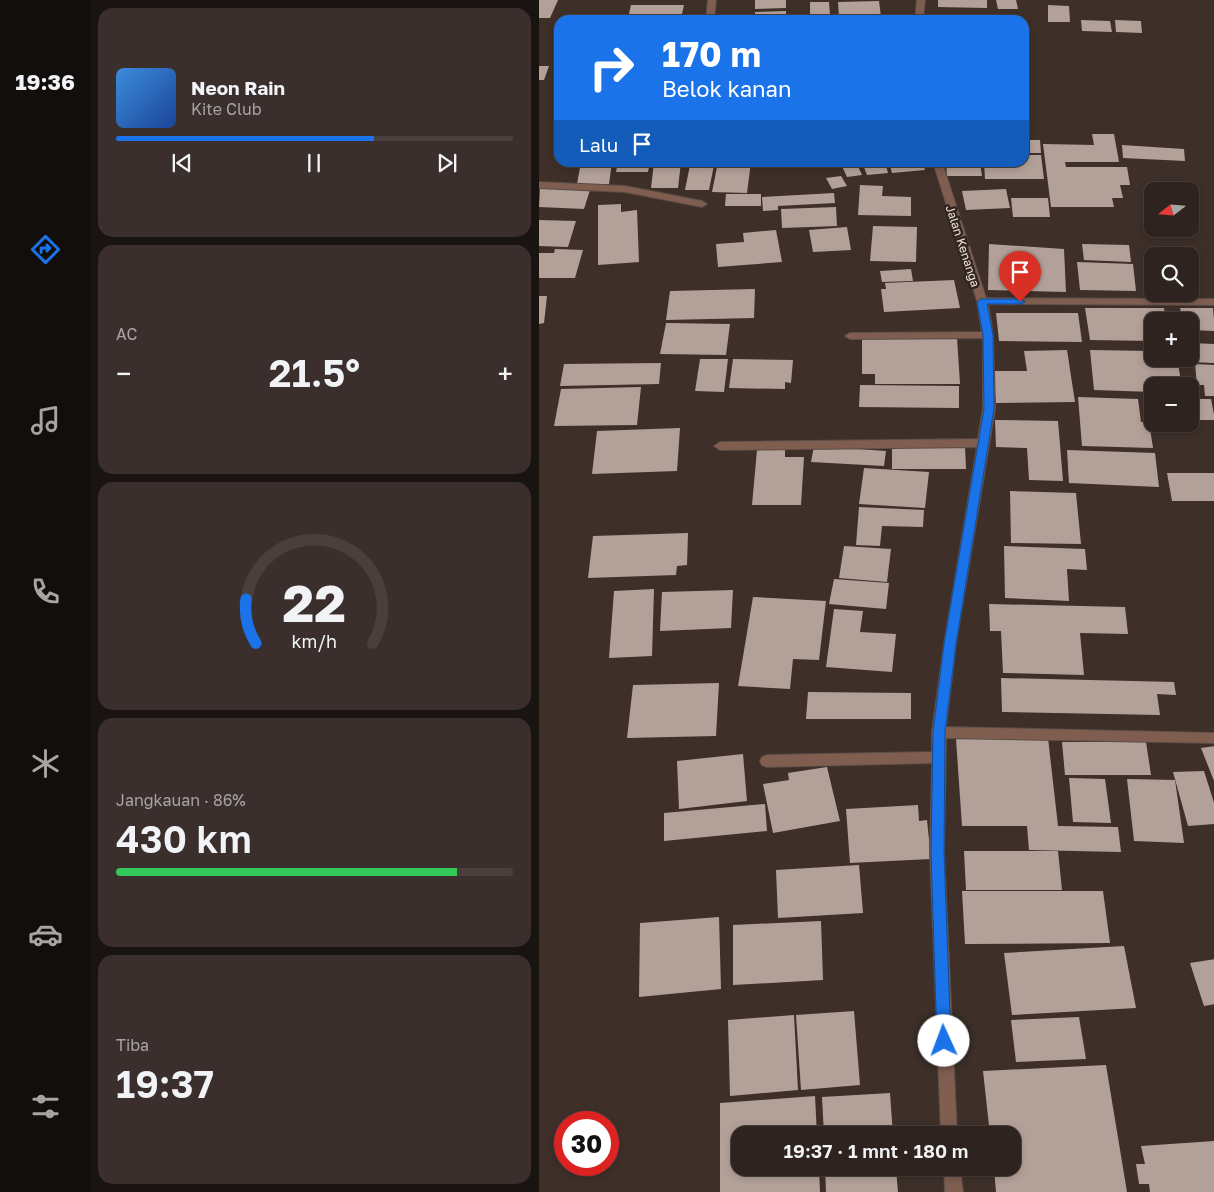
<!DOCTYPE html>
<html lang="id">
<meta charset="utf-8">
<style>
:root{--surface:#2e231f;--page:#3a2f2c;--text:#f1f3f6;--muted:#a7a4a4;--line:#49403d;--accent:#1a73e8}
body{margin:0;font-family:"Golos Text",sans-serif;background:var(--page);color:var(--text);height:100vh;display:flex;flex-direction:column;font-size:19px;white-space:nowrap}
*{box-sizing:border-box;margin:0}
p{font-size:16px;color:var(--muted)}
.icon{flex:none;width:28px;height:28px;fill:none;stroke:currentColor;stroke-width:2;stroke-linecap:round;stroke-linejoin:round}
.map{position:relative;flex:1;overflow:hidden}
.details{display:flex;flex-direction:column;gap:8px;padding:8px;background:#191311;width:449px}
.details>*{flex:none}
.guide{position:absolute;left:15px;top:15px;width:475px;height:152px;border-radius:15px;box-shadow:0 2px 8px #0003,0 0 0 1px var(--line);background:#1a73e8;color:#fff;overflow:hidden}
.needle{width:32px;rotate:253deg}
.tools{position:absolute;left:605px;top:182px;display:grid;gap:10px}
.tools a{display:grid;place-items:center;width:55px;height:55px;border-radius:10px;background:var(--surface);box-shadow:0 2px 8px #0003,0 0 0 1px var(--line);font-size:25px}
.speed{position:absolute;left:15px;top:1111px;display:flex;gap:10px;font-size:25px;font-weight:700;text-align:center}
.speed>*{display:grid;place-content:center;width:65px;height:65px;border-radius:50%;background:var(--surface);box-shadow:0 2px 8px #0003,0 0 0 1px var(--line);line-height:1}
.speed .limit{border:8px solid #d22;background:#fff;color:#111}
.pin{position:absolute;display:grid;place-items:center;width:42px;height:42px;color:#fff;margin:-51px -21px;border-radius:50% 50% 50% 0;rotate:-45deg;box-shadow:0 0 5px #0007}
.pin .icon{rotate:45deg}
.me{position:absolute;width:55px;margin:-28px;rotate:358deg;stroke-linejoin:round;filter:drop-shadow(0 0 4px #0008)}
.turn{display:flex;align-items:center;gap:18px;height:105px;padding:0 25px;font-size:22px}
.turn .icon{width:65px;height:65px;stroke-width:2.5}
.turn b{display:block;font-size:35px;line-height:42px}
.then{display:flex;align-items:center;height:48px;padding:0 25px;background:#0003;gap:10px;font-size:19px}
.big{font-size:38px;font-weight:600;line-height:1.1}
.details .widget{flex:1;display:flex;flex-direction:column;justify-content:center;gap:8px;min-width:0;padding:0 18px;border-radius:15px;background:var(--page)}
.details .dial{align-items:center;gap:0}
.dial svg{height:130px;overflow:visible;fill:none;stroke:var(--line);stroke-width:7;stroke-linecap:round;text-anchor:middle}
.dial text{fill:var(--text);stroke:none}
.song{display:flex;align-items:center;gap:15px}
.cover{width:60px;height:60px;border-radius:8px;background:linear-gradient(135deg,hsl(210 70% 55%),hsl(220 70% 35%))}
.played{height:5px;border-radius:2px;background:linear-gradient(90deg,var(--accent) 65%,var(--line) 65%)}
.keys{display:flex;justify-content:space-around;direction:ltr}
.heat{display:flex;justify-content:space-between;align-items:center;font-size:28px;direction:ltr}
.charge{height:8px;border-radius:4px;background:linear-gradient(90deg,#34c759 86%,var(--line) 0)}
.trip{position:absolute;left:192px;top:1126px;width:290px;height:50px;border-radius:15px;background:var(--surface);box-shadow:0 2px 8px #0003,0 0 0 1px var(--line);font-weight:600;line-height:50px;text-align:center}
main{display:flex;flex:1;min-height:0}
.tabs{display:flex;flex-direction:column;width:90px;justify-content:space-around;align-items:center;background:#120e0c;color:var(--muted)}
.tabs .icon{width:35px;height:35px}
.tabs .on{color:var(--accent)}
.tabs b{font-size:22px;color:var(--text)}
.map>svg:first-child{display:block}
.building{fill:#b3a199}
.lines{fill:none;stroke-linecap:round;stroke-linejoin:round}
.minor-casing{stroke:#5a4c46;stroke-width:2}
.minor{fill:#7f5e50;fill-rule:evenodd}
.route{fill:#1a73e8;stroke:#114b97}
.labels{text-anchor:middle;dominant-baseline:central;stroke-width:5;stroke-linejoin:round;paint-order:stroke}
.street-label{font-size:12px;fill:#efe5e1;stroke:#33251f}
</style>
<main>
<nav class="tabs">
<b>19:36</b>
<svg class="icon on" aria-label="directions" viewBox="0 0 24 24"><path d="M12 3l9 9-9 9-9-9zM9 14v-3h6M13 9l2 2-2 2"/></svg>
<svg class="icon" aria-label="music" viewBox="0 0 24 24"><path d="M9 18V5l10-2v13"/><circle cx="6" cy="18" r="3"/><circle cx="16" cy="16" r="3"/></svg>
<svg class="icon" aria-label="phone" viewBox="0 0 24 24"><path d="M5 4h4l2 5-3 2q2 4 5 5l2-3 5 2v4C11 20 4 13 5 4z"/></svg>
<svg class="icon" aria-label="climate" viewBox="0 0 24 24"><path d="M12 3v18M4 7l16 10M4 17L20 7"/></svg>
<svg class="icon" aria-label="car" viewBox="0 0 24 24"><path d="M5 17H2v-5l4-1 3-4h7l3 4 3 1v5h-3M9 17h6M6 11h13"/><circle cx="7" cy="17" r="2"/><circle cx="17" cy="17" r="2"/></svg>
<svg class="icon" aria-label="filters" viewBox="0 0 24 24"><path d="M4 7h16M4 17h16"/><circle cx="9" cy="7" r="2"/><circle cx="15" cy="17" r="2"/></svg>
</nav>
<section class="details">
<div class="widget">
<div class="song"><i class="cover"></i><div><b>Neon Rain</b><p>Kite Club</p></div></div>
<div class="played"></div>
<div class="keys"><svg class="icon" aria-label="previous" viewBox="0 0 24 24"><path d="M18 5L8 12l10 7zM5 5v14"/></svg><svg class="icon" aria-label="pause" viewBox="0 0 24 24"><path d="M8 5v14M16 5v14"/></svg><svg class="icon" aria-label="next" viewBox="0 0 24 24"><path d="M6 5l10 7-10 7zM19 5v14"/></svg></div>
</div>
<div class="widget"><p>AC</p>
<div class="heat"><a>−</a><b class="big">21.5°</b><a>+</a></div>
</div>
<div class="widget dial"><svg viewBox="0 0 100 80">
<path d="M14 69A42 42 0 1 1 86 69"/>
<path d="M14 69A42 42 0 0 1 8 42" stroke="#1a73e8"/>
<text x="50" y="56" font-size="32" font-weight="700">22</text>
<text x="50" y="72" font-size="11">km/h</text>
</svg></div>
<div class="widget"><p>Jangkauan · 86%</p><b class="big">430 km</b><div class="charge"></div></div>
<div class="widget"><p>Tiba</p><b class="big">19:37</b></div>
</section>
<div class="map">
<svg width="676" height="1192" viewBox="0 0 676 1192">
<rect width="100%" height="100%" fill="#3e2f29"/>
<!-- building -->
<g class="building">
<path d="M0 0H19L11 18H0Z"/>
<path d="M216 0H247V8L216 9Z"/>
<path d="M399 0H448V8L399 7Z"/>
<path d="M457 0H477L479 9H459Z"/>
<path d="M340 1 342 17 300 18 299 2Z"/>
<path d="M271 2H290L291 15H271Z"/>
<path d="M92 5H145L143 14H90Z"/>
<path d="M509 5 530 6 531 22H509Z"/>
<path d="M247 11V20H216V12Z"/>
<rect x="121" y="16" width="31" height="4"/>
<path d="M85 17H113V20H84Z"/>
<path d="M542 20 571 21 573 32 543 31Z"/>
<path d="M576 20 602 21 603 33 577 32Z"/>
<path d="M0 66H10L5 80H0Z"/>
<path d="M485 115H490L491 139 485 138Z"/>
<path d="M553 134H575L580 162H526L527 167H588L591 185H581L584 198H573L575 207H512L504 144 555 145Z"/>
<path d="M485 140H501L502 153H485Z"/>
<path d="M583 145 645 149 646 161 584 158Z"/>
<path d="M485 155H502L505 179H446L445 162H485Z"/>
<path d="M42 162H73L70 184H38Z"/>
<path d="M79 162H111L109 172H77Z"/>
<path d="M115 162H142L139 188H112Z"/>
<path d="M179 162H212L208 193 173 192Z"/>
<path d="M240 162H266V164L241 166Z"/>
<path d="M301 162H317L323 175 308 177Z"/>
<path d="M323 162H346L349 173 328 175Z"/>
<path d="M350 162H383L386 170 353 173Z"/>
<path d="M407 162H441L443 176H408Z"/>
<path d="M151 165H175L170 190H146Z"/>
<path d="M302 176 308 186 293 189 287 178Z"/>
<path d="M321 185 344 186 343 196 372 197V216L319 215Z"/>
<path d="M1 188 51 190 45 209 0 207Z"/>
<path d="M467 189 471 208 427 210 423 191Z"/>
<path d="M295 193 296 203 239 206V210L224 211 223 197Z"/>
<path d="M187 194H222V206H186Z"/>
<path d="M472 198H509L511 217H474Z"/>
<path d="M82 204V212L98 210 100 262 59 265V205Z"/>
<path d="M297 207 298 226 243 228 242 209Z"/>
<path d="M0 220 37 221 29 247 0 246Z"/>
<path d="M334 226 378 227 377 262 331 261Z"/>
<path d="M308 227 312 250 274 252 270 230Z"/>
<path d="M237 230 243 262 179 267 177 244 205 242 204 233Z"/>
<path d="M450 244 525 249 527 292 449 290Z"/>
<path d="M543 244 590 245 592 262 545 260Z"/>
<path d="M16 249 44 250 36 278H0V253H15Z"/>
<path d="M538 262 594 264 597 291 541 290Z"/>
<path d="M372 269 374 281 343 282 341 271Z"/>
<path d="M415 280 421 308 345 312 342 289H347L346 283Z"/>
<path d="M216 289 215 318 127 320 131 291Z"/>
<path d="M0 296H8L5 323 0 324Z"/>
<path d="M546 308H625L627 321H614V341L551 340Z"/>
<path d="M641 308H674L676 331 651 330V321H644Z"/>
<path d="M457 313H539L543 342 460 341Z"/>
<path d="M127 323 191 324 187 355 121 354Z"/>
<path d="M323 338H418L421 384H336V374H323Z"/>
<path d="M651 343 676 344V363L652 362Z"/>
<path d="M528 350 536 402 457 403 454 371H488L485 351Z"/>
<path d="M551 350 614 351V359H638L643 386H614V392L555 390Z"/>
<path d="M161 359H189L185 392 156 391Z"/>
<path d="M194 359 254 360 252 383 246 382V389L190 388Z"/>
<path d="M122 363 120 384 21 386 25 364Z"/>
<path d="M656 364 676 365V396H666L665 385H658Z"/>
<path d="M321 385 420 386V408L320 407Z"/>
<path d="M102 387 98 425 15 426 22 389Z"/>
<path d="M539 397 599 399 602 422H610L614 448 543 446Z"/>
<path d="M651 399H672L676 420H651Z"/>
<path d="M456 420 519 421 524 481 490 480 488 448 457 447Z"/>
<path d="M141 428 138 471 53 474 58 431Z"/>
<path d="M353 445 426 446 427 469H353Z"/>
<path d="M275 446 347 451 345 466 272 462Z"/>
<path d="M218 450H246V457H265L262 505H213Z"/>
<path d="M528 450 616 453 620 487 530 483Z"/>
<path d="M325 468 390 472 386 508 320 504Z"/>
<path d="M628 473H676V501H633Z"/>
<path d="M471 491 537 493 542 544 472 543Z"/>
<path d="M320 507 385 510 384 527 343 526 341 546 317 545Z"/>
<path d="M149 533 148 565 138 566 137 575 49 578 54 536Z"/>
<path d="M305 546 352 549 348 582 300 578Z"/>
<path d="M465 546 546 549 548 570 528 569 530 601 466 598Z"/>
<path d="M295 579 350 583 347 609 290 604Z"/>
<path d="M115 589 113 656 70 658 75 591Z"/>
<path d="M194 590 192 628 121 631 123 592Z"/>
<path d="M214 597 287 601 280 660 254 659 251 689 199 686Z"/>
<path d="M450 604 586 607 589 634 541 633 545 675 464 673 462 631H451Z"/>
<path d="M295 609 324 611 321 632 357 634 353 672 287 667Z"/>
<path d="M462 678 635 682 637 695 618 694 621 715 463 712Z"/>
<path d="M180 683 177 736 88 738 94 685Z"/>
<path d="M269 692 372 693V719H267Z"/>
<path d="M509 738 519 826 579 827 582 852 490 850 488 826H423L417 739Z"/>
<path d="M523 742H607L612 775H526Z"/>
<path d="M676 746V781H675L662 748Z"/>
<path d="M204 754 208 801 140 809 138 761Z"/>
<path d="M288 767 301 821 234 833 224 784 250 780 249 773Z"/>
<path d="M665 771 676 806V824L649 826 634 772Z"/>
<path d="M530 778 566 779 572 823 534 822Z"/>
<path d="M588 779 636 780 645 843 595 841Z"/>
<path d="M226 804 228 831 125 841V813Z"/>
<path d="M379 805 380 821 388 820 392 859 311 863 307 809Z"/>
<path d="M425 851H519L523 890H427Z"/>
<path d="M320 865 324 913 239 918 237 870Z"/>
<path d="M423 891H564L571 943 426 944Z"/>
<path d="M180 917 182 989 100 997 101 923Z"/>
<path d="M282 921 284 980 194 985V925Z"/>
<path d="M585 946 597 1008 473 1015 465 953Z"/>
<path d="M676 959V1004L665 1006 651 963Z"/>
<path d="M315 1011 321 1085 262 1090 257 1015Z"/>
<path d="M255 1015 259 1090 191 1096 189 1020Z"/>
<path d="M540 1017 547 1059 477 1062 472 1020Z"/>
<path d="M567 1065 588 1192H457L455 1168H474V1135H451L444 1071Z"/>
<path d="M351 1093 354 1135H285L283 1097Z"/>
<path d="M276 1096 278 1135H201V1168H280L281 1192H181V1103Z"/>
<path d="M676 1141V1192H611L610 1184H600L597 1164H606L602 1146Z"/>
<path d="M286 1168H357L359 1192H287Z"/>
</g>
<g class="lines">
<defs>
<g id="minor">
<path d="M169 0H177L175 20H167Z"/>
<path d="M378 0H386L384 20H376Z"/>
<path d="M394 162H403L447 298 676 299V305L449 304 454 335 456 409 417 644 407 727 676 733V743L407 738 405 853 418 1135H402L391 853 393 763 228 767 223 765 221 761 223 757 228 755 393 752V732L405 644 438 447 181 450 175 446 181 442 439 439 444 409V338L311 339 306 336 311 333 443 332 438 301Z"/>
<path d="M0 182 86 186 163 201 168 204 163 207 86 192 0 188Z"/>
<path d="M405 1168H421L424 1192H406Z"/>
</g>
</defs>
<!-- minor casing -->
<use href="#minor" class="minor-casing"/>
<!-- minor -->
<use href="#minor" class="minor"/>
</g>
<!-- route -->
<path class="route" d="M442 299H481L486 302 481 304H448L454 335 455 409 417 644 406 732 405 853 412 1041 410 1046 405 1048 400 1046 398 1041 392 853 394 732 405 644 445 409 444 335 438 302Z"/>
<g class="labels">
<!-- street labels -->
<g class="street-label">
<text transform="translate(424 246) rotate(72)">Jalan Kenanga</text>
</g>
</g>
</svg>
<div class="tools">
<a><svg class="needle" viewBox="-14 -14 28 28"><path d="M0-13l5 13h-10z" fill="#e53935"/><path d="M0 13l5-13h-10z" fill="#a7a4a4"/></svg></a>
<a><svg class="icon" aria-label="search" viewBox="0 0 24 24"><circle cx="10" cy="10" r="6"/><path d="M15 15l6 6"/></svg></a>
<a>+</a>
<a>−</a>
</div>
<div class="speed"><div class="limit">30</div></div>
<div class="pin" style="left:481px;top:302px;background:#d93025"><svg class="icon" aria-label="arrive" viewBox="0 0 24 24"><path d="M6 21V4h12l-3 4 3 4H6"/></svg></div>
<svg class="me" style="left:405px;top:1041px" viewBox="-20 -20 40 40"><circle r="19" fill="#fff"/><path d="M0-13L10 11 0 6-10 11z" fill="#1a73e8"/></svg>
<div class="trip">19:37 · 1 mnt · 180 m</div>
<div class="guide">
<div class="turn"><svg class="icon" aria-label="right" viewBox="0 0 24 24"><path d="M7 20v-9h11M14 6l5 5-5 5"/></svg><div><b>170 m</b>Belok kanan</div></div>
<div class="then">Lalu<svg class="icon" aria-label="arrive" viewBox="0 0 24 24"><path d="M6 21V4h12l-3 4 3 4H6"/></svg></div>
</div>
</div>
</main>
